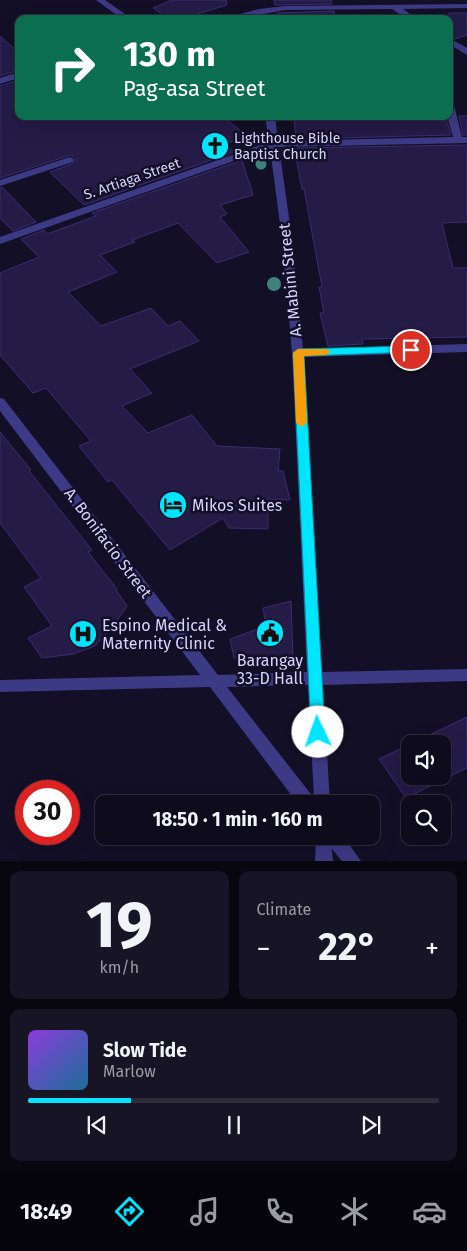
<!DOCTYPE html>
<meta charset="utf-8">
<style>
:root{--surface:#0e0b1c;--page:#171425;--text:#f1f3f6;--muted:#9b9ba3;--line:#2e2b3b;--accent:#00e5ff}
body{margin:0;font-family:"Fira Sans",sans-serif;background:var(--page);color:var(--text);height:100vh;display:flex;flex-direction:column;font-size:19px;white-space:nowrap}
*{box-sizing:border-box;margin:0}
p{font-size:16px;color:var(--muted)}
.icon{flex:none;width:28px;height:28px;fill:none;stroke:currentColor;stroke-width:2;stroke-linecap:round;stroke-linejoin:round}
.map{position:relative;height:861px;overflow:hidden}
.panel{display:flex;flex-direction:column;gap:10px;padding:10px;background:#08060f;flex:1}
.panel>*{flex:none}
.top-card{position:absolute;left:15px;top:15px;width:438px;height:105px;border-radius:10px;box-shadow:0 5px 20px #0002,0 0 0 1px var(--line);background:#0b6e4f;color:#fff;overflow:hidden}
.controls{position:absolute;left:401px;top:735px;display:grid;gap:10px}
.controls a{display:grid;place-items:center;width:50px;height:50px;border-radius:10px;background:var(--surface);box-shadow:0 5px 20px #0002,0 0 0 1px var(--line);font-size:25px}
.speed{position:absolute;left:15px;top:780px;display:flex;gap:10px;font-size:25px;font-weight:700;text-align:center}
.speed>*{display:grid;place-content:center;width:65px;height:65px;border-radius:50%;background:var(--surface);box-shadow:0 5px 20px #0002,0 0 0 1px var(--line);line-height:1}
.speed .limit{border:8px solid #d22;background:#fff;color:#111}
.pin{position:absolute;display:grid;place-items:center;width:42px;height:42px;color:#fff;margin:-21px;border:2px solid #fff;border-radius:50%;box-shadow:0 1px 5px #0007}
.me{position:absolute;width:55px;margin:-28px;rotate:357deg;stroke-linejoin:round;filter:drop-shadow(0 0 4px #0008)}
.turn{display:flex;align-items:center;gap:18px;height:105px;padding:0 25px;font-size:22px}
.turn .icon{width:65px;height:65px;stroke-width:2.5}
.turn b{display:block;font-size:35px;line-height:42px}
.big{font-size:38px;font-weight:700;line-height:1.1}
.panel .card{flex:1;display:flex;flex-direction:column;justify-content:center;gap:8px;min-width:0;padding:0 18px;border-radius:10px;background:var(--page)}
.panel .dial{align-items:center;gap:0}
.dial b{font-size:65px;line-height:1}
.song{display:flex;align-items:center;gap:15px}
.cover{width:60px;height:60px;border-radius:8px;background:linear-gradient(135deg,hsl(270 70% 55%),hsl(200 70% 35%))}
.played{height:5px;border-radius:2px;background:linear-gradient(90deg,var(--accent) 25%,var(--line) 25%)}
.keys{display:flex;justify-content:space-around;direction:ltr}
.heat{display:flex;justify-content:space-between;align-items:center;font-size:28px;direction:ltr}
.panel .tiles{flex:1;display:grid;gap:10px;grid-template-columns:1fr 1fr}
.card:last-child{grid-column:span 2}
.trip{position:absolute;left:95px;top:795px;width:285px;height:50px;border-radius:10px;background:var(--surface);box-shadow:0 5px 20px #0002,0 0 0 1px var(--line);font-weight:700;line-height:50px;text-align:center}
.tab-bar{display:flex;height:80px;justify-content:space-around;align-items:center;background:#06040b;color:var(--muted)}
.tab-bar .icon{width:35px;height:35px}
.tab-bar .current{color:var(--accent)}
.tab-bar b{font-size:22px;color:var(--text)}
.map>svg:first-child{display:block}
.building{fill:#241b47;stroke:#3b2d73}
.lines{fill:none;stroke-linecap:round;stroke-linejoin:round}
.minor{fill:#3d3a85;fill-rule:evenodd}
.tree{fill:#3d827b}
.route{fill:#00e5ff;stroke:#0095a6}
.slow{fill:#f59e0b}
.labels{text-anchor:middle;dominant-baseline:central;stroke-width:5;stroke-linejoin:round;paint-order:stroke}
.far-poi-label{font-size:14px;fill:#d9d4ff;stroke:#130f26;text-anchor:start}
.far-street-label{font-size:14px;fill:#d9d4ff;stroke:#130f26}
.street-label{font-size:16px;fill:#d9d4ff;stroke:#130f26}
.poi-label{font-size:16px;fill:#d9d4ff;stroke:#130f26;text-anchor:start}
</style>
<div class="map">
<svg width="467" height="861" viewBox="0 0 467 861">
<rect width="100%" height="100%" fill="#130f26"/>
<!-- building -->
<g class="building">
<path d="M172 0H226L227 5 180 19H169L153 8Z"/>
<path d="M274 0H331L332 4 275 5Z"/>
<path d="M334 11 336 19H279L277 13Z"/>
<path d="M449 13H467V35L455 39 449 36Z"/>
<path d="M0 36 19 53V70L0 76Z"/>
<path d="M19 80V116H222L247 136 225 144 234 152 84 205 50 172 74 163 77 160 71 155 0 178V86Z"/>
<path d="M294 116H445L451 135 296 139Z"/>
<path d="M459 116H467V135H463Z"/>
<path d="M467 145V222L442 223 453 268H467V337L362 339 363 344 328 346 320 313H324L319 287H322L304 189H302L295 153H298L297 148Z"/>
<path d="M242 160 253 195 220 205 227 214 220 217 249 252 217 263 178 223 132 240 135 242 100 255 117 272 68 292 101 326 151 308 168 326 180 321 199 341 130 369 152 393 122 406 148 433 192 415 217 446 280 449 278 471H283L290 500 268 499V529L229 528 223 518 170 550 112 480 108 482 79 446 91 441 46 388 33 393 0 355V273L39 257 21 239 44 230 47 234 96 216 92 213Z"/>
<path d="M2 187 36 222 13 231 0 218V188Z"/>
<path d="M0 432 31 470 29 471 92 550 88 552 117 589 116 590 127 606 114 625 95 646 73 654 42 658 28 638 52 626 24 587 41 578 0 523Z"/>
<path d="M291 601 293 658H234L230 639 266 626 263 608Z"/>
<path d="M467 717V768L406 798 379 759 410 744V776H442V744H411Z"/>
</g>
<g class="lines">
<!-- minor -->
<g class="minor">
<path d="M96 0H105L132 19H122Z"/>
<path d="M467 4V8L403 9 417 19H407L392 9 285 10 237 19H222L259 9 285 6Z"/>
<path d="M449 38 467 48V55L449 44Z"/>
<path d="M19 72V78L0 84V78Z"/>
<path d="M449 102 454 105 462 137H467V143L279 147 292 239 303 349 467 344V352L304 357 322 672 467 669V681L323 685 330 804H298L210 687 0 692V680L200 675 0 411V398L4 399 218 675 307 672 292 353 282 239 270 148 0 244V237L269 142 265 116H275L278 141 453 137 447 116ZM308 685 314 798 227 687Z"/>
<path d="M70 157 75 160 73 162 0 186V180Z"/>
<path d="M316 836H343L361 861H342L332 849 333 861H315Z"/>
</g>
</g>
<!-- trees -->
<g class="tree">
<circle cx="261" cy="164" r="5.5"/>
<circle cx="274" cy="284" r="7"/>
</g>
<!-- route -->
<path class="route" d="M411 346 416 350 414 352 304 356 325 732 323 736 318 738 313 736 311 732 293 353 298 349Z"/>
<!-- slow -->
<path class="slow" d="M298 349H326L331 352 326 355 304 356 307 423 302 427 296 423 293 353Z"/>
<!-- icons -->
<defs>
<symbol id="church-disc" viewBox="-11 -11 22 22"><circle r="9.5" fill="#00e5ff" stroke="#130f26"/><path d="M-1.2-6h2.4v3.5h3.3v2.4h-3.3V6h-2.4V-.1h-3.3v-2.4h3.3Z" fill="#111"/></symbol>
<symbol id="hotel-disc" viewBox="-11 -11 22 22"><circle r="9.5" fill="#00e5ff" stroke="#130f26"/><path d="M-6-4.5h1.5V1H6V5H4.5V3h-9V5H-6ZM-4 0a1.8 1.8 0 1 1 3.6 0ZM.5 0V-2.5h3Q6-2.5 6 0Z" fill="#111"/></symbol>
<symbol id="civic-disc" viewBox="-11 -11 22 22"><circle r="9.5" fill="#00e5ff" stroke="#130f26"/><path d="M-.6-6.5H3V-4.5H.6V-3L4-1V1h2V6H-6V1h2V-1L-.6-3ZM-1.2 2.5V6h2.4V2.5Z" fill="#111"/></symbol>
<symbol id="hospital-disc" viewBox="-11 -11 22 22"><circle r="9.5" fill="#00e5ff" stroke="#130f26"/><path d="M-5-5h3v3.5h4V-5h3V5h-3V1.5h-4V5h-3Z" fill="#111"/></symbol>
</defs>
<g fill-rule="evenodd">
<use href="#church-disc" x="199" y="130" width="32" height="32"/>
<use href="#hotel-disc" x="157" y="489" width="32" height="32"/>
<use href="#civic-disc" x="254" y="617" width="32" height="32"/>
<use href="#hospital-disc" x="67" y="618" width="32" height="32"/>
</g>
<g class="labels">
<!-- far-poi labels -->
<g class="far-poi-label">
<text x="234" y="138">Lighthouse Bible<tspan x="234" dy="16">Baptist Church</tspan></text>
</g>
<!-- far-street labels -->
<g class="far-street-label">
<text transform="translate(132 179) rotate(-19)">S. Artiaga Street</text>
</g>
<!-- street labels -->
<g class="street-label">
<text transform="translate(290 280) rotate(-96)">A. Mabini Street</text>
<text transform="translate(108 543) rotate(53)">A. Bonifacio Street</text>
</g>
<!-- poi labels -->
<g class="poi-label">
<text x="192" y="505">Mikos Suites</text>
<text x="102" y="625">Espino Medical &amp;<tspan x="102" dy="18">Maternity Clinic</tspan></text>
<text x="270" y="660" text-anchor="middle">Barangay<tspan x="270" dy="18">33-D Hall</tspan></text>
</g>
</g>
</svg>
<div class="controls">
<a><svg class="icon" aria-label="sound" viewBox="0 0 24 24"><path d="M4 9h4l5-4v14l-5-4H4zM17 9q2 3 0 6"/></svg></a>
<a><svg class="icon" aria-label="search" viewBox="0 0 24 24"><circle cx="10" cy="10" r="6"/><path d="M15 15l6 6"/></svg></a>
</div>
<div class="speed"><div class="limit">30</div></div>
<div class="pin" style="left:411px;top:350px;background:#d93025"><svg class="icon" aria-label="arrive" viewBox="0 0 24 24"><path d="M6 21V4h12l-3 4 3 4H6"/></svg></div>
<svg class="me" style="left:318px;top:732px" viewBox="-20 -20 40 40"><circle r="19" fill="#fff"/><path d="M0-13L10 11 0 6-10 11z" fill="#00e5ff"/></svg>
<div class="trip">18:50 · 1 min · 160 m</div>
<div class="top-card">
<div class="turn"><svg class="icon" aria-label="right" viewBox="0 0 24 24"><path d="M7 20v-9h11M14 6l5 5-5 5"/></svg><div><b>130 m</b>Pag-asa Street</div></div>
</div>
</div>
<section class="panel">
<div class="tiles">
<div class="card dial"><b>19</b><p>km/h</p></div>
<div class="card"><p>Climate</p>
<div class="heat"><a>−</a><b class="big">22°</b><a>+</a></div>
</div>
<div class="card">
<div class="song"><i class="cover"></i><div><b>Slow Tide</b><p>Marlow</p></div></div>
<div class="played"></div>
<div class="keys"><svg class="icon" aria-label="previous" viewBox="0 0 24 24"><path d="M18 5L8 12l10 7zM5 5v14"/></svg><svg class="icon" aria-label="pause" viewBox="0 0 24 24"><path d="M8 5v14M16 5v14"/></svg><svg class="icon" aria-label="next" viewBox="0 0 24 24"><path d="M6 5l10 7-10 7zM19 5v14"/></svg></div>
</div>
</div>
</section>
<nav class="tab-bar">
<b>18:49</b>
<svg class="icon current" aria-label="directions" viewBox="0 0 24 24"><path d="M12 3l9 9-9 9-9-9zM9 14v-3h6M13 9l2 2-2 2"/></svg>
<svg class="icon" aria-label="music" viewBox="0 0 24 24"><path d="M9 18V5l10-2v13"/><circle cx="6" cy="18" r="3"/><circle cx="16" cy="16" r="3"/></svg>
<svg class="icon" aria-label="phone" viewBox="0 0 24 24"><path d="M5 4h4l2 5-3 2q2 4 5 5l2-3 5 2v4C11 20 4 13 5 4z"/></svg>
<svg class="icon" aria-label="climate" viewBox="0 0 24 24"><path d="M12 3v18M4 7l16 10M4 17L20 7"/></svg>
<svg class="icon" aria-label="car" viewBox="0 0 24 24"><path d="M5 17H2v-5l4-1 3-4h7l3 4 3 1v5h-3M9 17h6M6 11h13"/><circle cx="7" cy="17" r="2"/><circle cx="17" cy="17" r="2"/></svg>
</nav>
